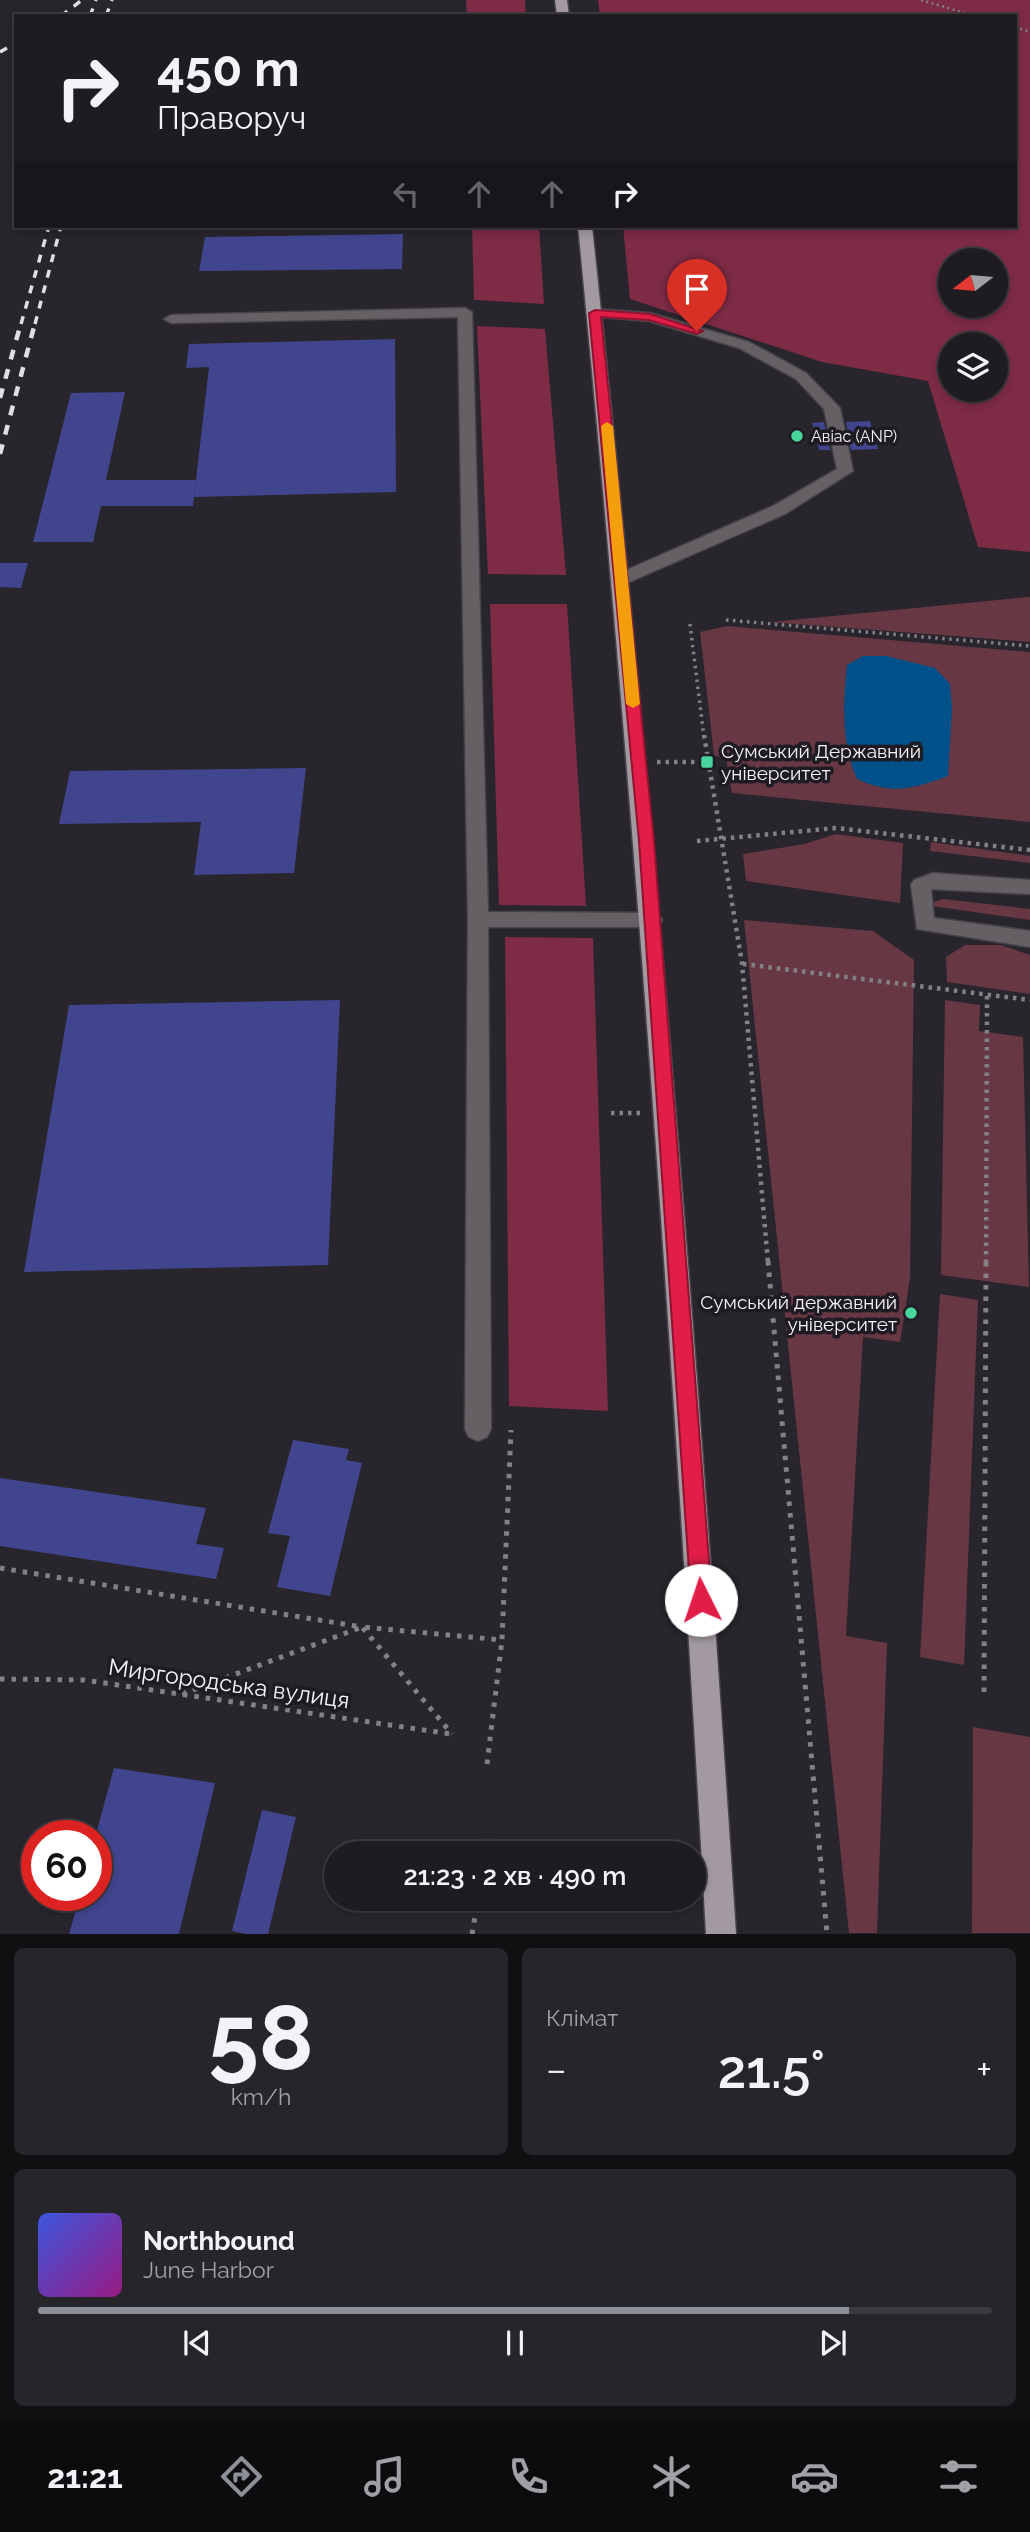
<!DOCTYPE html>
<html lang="uk">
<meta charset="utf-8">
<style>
:root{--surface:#1e1c21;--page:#26252a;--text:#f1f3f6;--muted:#a1a1a5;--line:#3c3a3f;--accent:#8c9099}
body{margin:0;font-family:Raleway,sans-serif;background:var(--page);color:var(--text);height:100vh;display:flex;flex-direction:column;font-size:26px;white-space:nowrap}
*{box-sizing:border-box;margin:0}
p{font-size:23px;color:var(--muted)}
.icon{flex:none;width:38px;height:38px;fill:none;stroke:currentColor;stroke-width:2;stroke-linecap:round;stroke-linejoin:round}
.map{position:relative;height:1934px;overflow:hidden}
.sheet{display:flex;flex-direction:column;gap:14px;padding:14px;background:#100f12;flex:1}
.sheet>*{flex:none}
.top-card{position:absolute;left:14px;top:14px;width:1003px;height:214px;border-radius:0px;box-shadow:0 4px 10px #0003,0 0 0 2px var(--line);background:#1e1c21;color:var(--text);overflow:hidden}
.needle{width:46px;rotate:254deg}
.tools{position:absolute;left:938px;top:248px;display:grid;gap:14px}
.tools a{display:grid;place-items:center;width:70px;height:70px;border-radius:50%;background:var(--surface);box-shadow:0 4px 10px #0003,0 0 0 2px var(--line);font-size:35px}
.speed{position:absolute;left:21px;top:1820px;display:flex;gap:14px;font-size:35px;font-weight:700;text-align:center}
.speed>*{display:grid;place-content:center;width:91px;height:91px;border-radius:50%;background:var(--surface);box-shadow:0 4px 10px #0003,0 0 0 2px var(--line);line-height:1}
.speed .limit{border:10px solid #d22;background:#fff;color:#111}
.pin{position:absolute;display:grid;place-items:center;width:60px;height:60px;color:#fff;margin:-72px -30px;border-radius:50% 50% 50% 0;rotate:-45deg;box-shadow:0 0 7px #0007}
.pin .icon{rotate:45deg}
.me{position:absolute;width:77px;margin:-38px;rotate:356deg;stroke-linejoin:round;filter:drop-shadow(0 0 5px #0008)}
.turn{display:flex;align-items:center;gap:24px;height:147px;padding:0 28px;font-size:32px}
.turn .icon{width:91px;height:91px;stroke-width:2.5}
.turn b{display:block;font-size:49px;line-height:60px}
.lanes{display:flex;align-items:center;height:66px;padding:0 28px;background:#0003;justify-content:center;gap:35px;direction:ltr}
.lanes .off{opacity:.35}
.big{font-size:52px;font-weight:600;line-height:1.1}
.sheet .card{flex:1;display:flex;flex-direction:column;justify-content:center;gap:10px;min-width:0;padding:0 24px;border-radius:10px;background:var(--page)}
.sheet .dial{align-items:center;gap:0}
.dial b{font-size:91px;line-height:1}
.song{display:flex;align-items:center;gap:21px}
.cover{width:84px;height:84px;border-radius:10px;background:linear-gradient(135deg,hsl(230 70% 55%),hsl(310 70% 35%))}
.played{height:7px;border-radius:4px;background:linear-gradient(90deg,var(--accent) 85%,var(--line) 85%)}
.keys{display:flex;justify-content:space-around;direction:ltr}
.heat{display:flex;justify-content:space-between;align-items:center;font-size:38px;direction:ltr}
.sheet .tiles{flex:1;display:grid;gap:14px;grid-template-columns:1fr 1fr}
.card:last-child{grid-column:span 2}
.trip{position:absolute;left:324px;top:1841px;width:382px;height:70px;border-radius:35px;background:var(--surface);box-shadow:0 4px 10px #0003,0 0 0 2px var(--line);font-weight:600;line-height:70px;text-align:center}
.menu{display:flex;height:112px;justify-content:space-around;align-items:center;background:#0c0b0d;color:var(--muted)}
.menu .icon{width:49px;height:49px}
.menu .current{color:var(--accent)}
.menu b{font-size:32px;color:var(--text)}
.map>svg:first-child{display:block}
.green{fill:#683744}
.forest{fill:#7e2b46;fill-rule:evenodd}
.water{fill:#00508a}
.building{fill:#41458e}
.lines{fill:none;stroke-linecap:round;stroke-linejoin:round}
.minor-casing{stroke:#454249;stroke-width:3}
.major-casing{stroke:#454249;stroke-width:3}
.path-far3{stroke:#838086;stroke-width:2.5;stroke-dasharray:2 3.5;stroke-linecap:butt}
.path-far2{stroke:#838086;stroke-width:3.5;stroke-dasharray:2.5 4.5;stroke-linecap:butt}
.path-far1{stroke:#838086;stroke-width:4.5;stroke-dasharray:3.5 5;stroke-linecap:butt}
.path{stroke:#838086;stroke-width:5;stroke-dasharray:4.5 7;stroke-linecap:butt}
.minor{fill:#646063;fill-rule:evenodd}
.major{fill:#a29aa0;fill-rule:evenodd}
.rail-far1{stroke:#e1dfe4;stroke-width:3.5;stroke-dasharray:8 8;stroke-linecap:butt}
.rail{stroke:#e1dfe4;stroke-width:4.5;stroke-dasharray:10 10;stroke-linecap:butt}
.route{fill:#e11d48;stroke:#92132f;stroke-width:2}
.slow{fill:#f59e0b}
.poi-dot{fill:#49d49d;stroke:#1f1b22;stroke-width:2.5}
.labels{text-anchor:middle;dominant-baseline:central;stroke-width:7;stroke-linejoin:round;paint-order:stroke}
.far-poi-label{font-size:16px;fill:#f6f4f9;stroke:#1f1b22;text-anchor:start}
.poi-label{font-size:19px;fill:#f6f4f9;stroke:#1f1b22;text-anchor:start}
.near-street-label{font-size:23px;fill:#f6f4f9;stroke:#1f1b22}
</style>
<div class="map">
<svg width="1030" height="1934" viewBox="0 0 1030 1934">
<rect width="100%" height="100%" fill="#28252c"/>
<!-- green -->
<g class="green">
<path d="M1027 597H1030V642L771 622Z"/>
<path d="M727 626 1030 652V822L732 793 726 759 714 755 700 632Z"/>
<path d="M836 834 903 843 900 903 746 881 743 854 804 844Z"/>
<path d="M931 842 1030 856V863L930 851Z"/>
<path d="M943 899 1030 909V920L925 905Z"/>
<path d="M744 920 873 931 914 960 910 1278 900 1342 863 1337 846 1636 887 1643 877 1933H849Z"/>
<path d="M965 945H1001L1030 955V994L947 982 946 957Z"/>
<path d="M945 1000 980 1005 979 1031 1023 1037 1029 1287 941 1275Z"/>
<path d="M940 1294 978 1300 964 1665 920 1657Z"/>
<path d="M973 1727 1030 1737V1933H972Z"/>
</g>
<!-- forest -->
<g class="forest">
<path d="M466 0H525L526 16H467Z"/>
<path d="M598 0H1030V552L978 547 928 381 822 362 630 299 623 226H1015V16H600ZM950 261H996V306H950ZM950 345H996V390H950Z"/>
<path d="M472 226H539L544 304 474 300Z"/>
<path d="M477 326 545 329 566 575 488 574Z"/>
<path d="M490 604H567L586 906 499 905Z"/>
<path d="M505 937 593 938 608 1411 509 1406Z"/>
</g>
<!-- water -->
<path class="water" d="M863 656H886L935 668 950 684 952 709 948 776C914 789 891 795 857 779 841 743 843 704 847 665Z"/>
<!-- building -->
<g class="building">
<path d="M403 234 402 269 199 271 205 237Z"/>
<path d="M395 339 396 492 194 497 209 367 186 368 189 344Z"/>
<path d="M125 392 106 480H196L193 506H101L93 542H33L71 393Z"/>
<path d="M870 421 878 449 851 450 846 422Z"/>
<path d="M824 422 830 450H819L812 423Z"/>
<path d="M0 563H28L21 588 0 587Z"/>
<path d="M306 768 294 873 194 875 201 822 59 824 70 771Z"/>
<path d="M340 1000 328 1265 24 1272 69 1005Z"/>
<path d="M293 1440 349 1449 346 1460 362 1463 330 1596 277 1587 290 1536 268 1533Z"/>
<path d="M0 1478 206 1508 196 1544 224 1548 216 1579 0 1546Z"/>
<path d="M114 1768 215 1783 179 1934H69L80 1895H96V1834Z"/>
<path d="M262 1810 296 1817 268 1934H246L232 1931Z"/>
</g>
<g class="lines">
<defs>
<g id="minor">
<path d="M465 308 472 312 488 912 652 913 659 915 662 920 659 925 652 927H488L491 1429 487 1437 478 1441 469 1437 465 1429 468 919 458 317 171 323 164 319 171 315Z"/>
<path d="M595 309 650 313 749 342 806 373 840 408 853 471 785 514 627 583H615L612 579 615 575 773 506 837 469 824 409 796 379 739 348 649 321 590 316 588 313Z"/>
<path d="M933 873 1030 880V894L931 889 934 918 1030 931V947L917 929 911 885 914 880Z"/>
</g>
<g id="major">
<path d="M555 0H567L569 16H557Z"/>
<path d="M578 226H592C653 794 699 1363 736 1934H706C674 1363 634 794 578 226Z"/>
</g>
</defs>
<!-- minor casing -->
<use href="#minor" class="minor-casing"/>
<!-- major casing -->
<use href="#major" class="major-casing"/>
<!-- path-far3 -->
<g class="path-far3">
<path d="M921 0 975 16"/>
<path d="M1015 27 1030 32"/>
</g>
<!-- path-far2 -->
<g class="path-far2">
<path d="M726 620 1030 646"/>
<path d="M690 624 704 737"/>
</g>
<!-- path-far1 -->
<g class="path-far1">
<path d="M704 735 742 963 768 1263"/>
<path d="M657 762H707"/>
<path d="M697 841 836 828 1030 850"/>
<path d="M743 964 1030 1000"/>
<path d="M611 1113H642"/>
<path d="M986 1263 987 994"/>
</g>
<!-- path -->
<g class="path">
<path d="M768 1261 827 1934"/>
<path d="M0 1568 362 1627 452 1734"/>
<path d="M0 1679 84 1680 451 1734"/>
<path d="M984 1692 986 1261"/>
<path d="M182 1694 362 1627 502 1640 511 1430"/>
<path d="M487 1764 502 1640"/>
<path d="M487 1853 489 1839"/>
<path d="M472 1934 478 1899"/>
</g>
<!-- minor -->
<use href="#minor" class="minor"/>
<!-- major -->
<use href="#major" class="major"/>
<!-- rail-far1 -->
<g class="rail-far1">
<path d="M61 16 82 0"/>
<path d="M90 16 96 0"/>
<path d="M106 16 112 0"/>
<path d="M0 52 16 43"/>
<path d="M21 324 49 226"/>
<path d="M35 324 61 226"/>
</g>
<!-- rail -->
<g class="rail">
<path d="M0 398 21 323"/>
<path d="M0 454 35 323"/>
</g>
</g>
<!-- route -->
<path class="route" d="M595 310 650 314 703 331 697 334 649 320 601 317 654 841 712 1600 709 1607 701 1610 694 1607 691 1600 639 841 589 313Z"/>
<!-- slow -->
<path class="slow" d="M607 422 613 426 640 704 633 708 626 704 601 426Z"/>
<!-- markers -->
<g class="poi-dot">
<circle cx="797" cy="436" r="7"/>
<rect x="700" y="755" width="14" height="14" rx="3.5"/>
<circle cx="911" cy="1313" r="7"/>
</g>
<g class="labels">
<!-- far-poi labels -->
<g class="far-poi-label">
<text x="811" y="436">Авіас (ANP)</text>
</g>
<!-- poi labels -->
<g class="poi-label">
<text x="721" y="751">Сумський Державний<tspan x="721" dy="22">університет</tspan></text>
<text x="897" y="1302" text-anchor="end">Сумський державний<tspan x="897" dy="22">університет</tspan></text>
</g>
<!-- near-street labels -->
<g class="near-street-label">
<text transform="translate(229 1683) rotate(8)">Миргородська вулиця</text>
</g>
</g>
</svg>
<div class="tools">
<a><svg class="needle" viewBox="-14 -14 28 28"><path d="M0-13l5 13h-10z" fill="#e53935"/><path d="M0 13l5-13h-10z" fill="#a1a1a5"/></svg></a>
<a><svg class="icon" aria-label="layers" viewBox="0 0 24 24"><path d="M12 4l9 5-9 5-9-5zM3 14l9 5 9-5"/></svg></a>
</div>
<div class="speed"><div class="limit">60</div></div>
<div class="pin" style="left:697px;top:331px;background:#d93025"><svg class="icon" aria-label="arrive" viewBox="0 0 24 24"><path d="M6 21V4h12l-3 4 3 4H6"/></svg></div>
<svg class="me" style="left:701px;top:1600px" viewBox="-20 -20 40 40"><circle r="19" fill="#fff"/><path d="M0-13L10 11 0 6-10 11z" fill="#e11d48"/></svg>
<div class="trip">21:23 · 2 хв · 490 m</div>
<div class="top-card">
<div class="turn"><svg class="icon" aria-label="right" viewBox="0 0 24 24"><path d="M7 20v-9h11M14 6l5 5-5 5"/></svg><div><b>450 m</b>Праворуч</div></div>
<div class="lanes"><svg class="icon off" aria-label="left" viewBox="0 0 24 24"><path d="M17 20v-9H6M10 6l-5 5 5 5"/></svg><svg class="icon off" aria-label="ahead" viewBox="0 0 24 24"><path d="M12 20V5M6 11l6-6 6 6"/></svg><svg class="icon off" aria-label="ahead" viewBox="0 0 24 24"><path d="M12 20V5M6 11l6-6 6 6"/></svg><svg class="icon" aria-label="right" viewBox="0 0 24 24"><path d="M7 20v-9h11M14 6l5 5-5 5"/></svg></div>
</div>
</div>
<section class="sheet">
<div class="tiles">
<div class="card dial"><b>58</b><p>km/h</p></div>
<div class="card"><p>Клімат</p>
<div class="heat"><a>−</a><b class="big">21.5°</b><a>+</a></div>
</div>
<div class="card">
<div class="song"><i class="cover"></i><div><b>Northbound</b><p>June Harbor</p></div></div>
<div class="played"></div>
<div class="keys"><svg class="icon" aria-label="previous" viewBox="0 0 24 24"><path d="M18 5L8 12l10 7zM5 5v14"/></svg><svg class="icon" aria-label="pause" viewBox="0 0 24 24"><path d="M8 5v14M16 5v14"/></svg><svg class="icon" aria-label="next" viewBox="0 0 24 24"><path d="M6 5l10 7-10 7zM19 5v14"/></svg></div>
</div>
</div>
</section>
<nav class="menu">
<b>21:21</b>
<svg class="icon current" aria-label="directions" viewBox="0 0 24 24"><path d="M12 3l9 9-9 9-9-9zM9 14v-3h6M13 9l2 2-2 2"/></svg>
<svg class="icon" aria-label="music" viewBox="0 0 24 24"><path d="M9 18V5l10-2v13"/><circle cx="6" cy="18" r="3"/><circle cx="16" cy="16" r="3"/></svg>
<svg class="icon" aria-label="phone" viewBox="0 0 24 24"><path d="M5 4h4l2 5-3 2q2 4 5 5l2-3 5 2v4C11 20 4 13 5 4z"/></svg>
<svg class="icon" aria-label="climate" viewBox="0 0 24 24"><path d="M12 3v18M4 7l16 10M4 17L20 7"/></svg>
<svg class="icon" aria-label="car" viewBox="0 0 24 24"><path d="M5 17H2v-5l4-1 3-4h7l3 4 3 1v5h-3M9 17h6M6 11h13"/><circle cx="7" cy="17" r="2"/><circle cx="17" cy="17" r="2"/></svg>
<svg class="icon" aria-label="filters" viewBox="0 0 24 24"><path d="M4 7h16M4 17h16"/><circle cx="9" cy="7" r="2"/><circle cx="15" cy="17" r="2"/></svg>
</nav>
